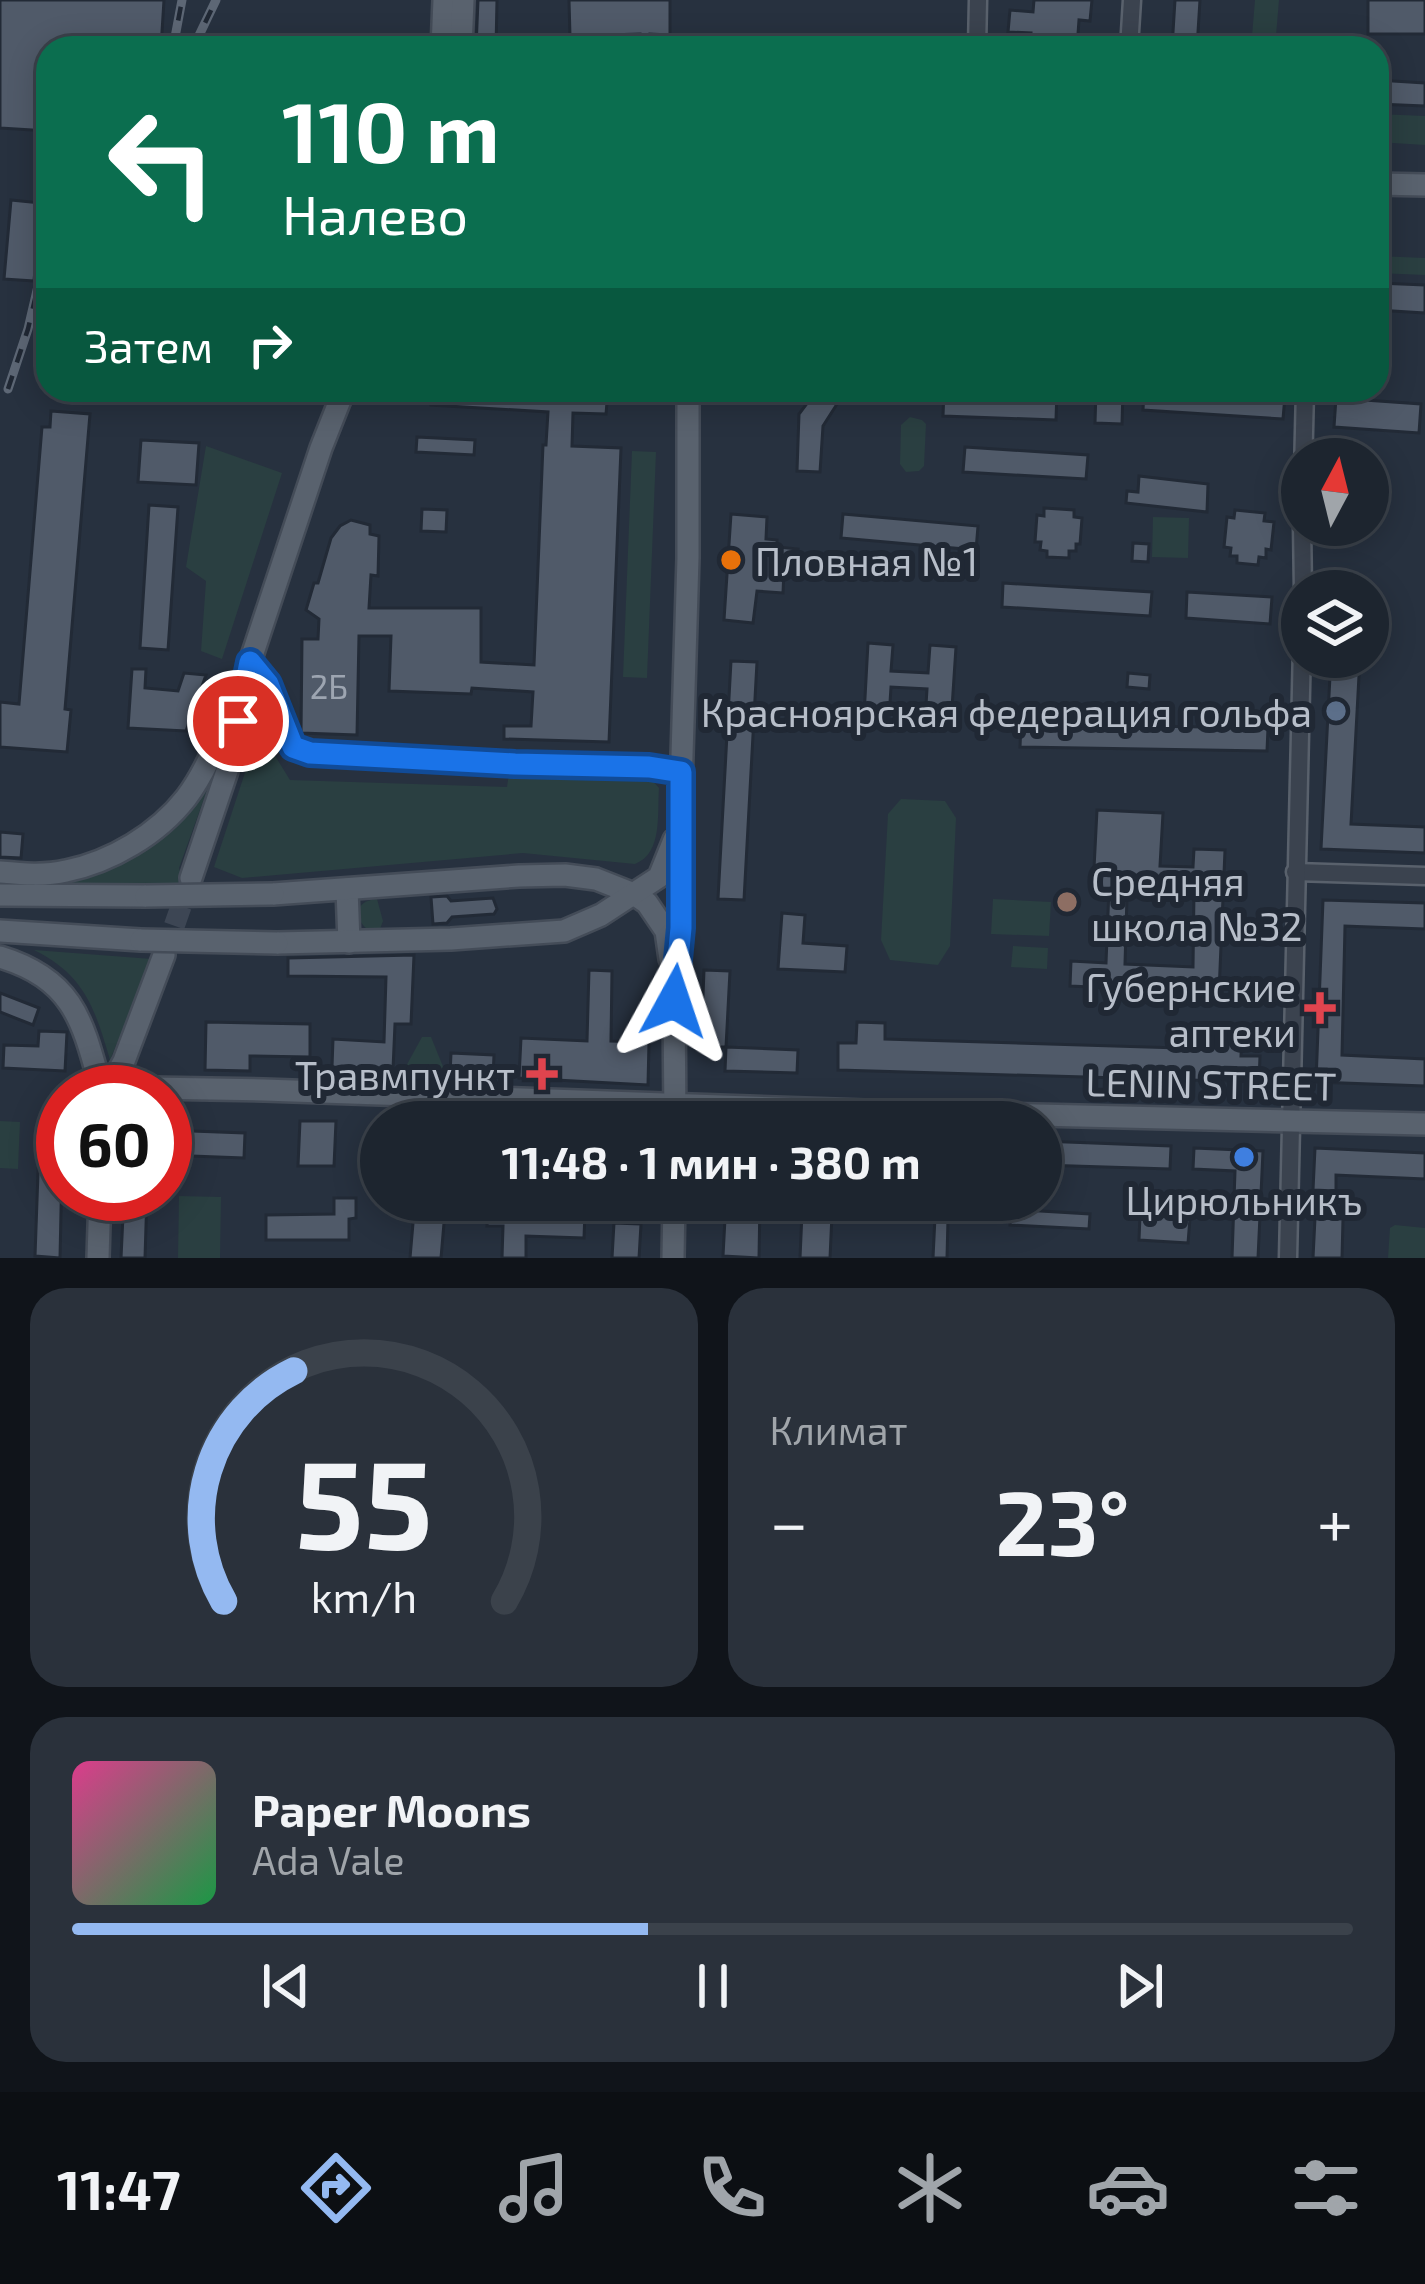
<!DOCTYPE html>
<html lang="ru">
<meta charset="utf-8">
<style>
:root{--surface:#1d252f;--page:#2a313b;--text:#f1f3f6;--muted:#a0a5aa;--line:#3b424b;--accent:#94b9f1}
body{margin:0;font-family:"Exo 2",sans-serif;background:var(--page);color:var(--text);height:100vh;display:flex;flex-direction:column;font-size:45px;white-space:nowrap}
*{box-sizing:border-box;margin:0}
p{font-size:39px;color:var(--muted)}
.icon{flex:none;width:66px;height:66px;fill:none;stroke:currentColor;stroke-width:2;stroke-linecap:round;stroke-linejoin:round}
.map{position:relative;height:1258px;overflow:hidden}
.details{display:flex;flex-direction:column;gap:30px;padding:30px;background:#10141a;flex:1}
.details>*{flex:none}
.hud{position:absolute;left:36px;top:36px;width:1353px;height:366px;border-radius:36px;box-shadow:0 6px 30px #0003,0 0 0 3px var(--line);background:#0b6e4f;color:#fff;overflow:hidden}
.needle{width:78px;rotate:7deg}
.fabs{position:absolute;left:1281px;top:438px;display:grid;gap:24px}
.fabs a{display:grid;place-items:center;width:108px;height:108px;border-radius:50%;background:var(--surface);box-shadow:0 6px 30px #0003,0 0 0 3px var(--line);font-size:60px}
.speed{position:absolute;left:36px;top:1065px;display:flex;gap:24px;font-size:60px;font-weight:700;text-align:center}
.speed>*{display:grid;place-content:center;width:156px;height:156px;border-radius:50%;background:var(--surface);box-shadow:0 6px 30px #0003,0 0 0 3px var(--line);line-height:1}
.speed .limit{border:18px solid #d22;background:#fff;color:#111}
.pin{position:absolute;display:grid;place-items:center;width:102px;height:102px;color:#fff;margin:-51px;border:6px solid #fff;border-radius:50%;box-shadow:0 3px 12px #0007}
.me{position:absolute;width:132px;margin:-66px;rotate:5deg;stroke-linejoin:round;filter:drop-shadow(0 0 9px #0008)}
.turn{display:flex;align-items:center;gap:42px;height:252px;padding:0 48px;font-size:54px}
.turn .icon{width:156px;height:156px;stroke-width:2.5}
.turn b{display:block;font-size:84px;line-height:102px}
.then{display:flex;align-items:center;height:114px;padding:0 48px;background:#0003;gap:24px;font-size:45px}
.big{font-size:90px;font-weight:700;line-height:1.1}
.details .tile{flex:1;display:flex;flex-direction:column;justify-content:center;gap:18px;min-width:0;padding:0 42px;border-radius:36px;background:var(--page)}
.details .dial{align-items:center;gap:0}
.dial svg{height:312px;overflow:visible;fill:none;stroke:var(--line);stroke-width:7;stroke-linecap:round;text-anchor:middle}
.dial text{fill:var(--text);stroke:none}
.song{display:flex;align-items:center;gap:36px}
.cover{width:144px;height:144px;border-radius:18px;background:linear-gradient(135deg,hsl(330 70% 55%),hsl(140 70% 35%))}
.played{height:12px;border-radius:6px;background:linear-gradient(90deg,var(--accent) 45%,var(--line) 45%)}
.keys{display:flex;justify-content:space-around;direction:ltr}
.heat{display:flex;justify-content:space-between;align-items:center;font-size:66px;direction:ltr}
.details .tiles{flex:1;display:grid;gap:30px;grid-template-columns:1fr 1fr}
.tile:last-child{grid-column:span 2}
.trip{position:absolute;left:360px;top:1101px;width:702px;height:120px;border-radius:60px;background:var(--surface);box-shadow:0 6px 30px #0003,0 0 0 3px var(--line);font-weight:700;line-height:120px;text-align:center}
.tabs{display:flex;height:192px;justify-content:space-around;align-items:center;background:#0c0f13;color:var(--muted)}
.tabs .icon{width:84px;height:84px}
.tabs .selected{color:var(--accent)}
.tabs b{font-size:54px;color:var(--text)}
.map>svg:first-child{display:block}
.green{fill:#2a3f41}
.building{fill:#505a69;stroke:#222a36;stroke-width:3;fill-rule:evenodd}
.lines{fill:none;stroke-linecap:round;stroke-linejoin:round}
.major-tunnel{stroke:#3d4654;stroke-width:21;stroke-dasharray:21 10;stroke-linecap:butt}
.minor-casing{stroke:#59616c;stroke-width:21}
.major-casing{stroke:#444c58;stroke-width:26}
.minor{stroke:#3b434f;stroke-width:16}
.major{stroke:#59626e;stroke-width:21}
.rail-casing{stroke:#5d6775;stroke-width:9}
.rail{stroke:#202834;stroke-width:4.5;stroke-dasharray:14;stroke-linecap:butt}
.major-bridge-casing{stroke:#444c58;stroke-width:26;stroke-linecap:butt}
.major-bridge{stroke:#59626e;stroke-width:21}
.route-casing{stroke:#114b97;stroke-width:30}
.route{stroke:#1a73e8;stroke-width:21}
.food-dot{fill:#e8710a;stroke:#202834;stroke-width:4.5}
.service-dot{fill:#5c6f8a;stroke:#202834;stroke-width:4.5}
.education-dot{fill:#8d6e63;stroke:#202834;stroke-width:4.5}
.health-dot{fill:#e0444e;stroke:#202834;stroke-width:4.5}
.shop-dot{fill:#3f7fe0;stroke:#202834;stroke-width:4.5}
.labels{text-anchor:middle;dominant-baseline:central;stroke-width:12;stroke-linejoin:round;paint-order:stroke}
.number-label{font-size:33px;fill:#9da5b1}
.poi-label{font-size:39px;fill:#b7bec9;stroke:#202834;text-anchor:end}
.street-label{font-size:39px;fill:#b7bec9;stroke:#202834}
</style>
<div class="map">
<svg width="1425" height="1258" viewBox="0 0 1425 1258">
<rect width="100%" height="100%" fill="#27313f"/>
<!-- green -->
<g class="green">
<path d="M1255 0H1279L1275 48H1251Z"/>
<path d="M1377 114 1425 116V145L1377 142Z"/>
<path d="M1377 256 1425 258V275L1377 273Z"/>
<path d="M910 417 922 420 926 424 924 466 919 471 906 472 900 464 901 425Z"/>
<path d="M206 446 282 473 222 659 201 651 206 581 186 567Z"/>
<path d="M632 451 656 452 647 678 623 677Z"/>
<path d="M1153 517 1189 518 1188 558 1152 557Z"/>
<path d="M259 730 290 780 507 787 509 773 651 779 659 788C657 814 663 853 635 864L523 853 242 878 214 867Z"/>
<path d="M210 782 179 868 181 874 177 888 66 890 65 884 125 859 176 828Z"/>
<path d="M901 799 945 801 956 818 950 946 938 965 890 960 881 940 888 814Z"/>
<path d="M377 899 383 921 380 929 369 931C353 918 354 901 377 899Z"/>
<path d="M993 899 1051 902 1049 936 991 934Z"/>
<path d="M1013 946 1048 948 1047 969 1011 967Z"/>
<path d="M34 950 152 959 110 1060C95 1009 85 975 34 950Z"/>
<path d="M422 1037H431L444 1069 405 1068Z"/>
<path d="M0 1121 20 1122 18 1169 0 1168Z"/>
<path d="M179 1196 221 1197 220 1258H178Z"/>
<path d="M1395 1225 1425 1228V1258H1388L1390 1228Z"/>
</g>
<!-- building -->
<g class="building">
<path d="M0 0H164L161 48H48V131L0 128Z"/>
<path d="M478 0H497L496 48H476Z"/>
<path d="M569 0H670V35L650 34V48H640V34L570 36Z"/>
<path d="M1034 0H1092L1090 21 1079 20 1077 48H1030L1031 33 1008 32 1010 10 1033 12Z"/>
<path d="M1175 0H1200L1197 48H1172Z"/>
<rect x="1368" y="0" width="57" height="34"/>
<path d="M1377 80 1425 83V106L1377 104Z"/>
<path d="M11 200 41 203 34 281 4 279Z"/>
<path d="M1377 283 1425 285V313L1377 310Z"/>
<path d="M432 390H608L606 414 573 413 572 446 621 448 609 742 504 739V726H531L533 692 472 688 471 694 389 691 391 636H359L357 735 301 733 302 639H318L319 619 306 610 314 583H318L331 538 340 526 351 520 370 525V534L379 536 378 576 371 575 369 608H481V662L534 665 543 445H546L548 412 431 405Z"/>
<path d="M817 390H846L823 426 820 472 797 471 799 414Z"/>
<path d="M944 390H1057L1056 420 943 416Z"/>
<path d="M1096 390H1123L1122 424 1095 423Z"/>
<path d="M1144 390 1285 396 1283 419 1143 410Z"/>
<path d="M1336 398 1421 404 1419 433 1334 427Z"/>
<path d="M51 411 90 414 65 709 71 710 67 752 0 747V702L19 704 42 427H50Z"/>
<path d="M417 437 475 440 474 455 416 452Z"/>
<path d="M141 440 199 443 196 485 138 482Z"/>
<path d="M965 447 1088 455 1086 479 963 472Z"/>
<path d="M1139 476 1208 484 1207 512 1126 503 1127 491 1138 492Z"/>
<path d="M149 505 178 507 168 650 140 648Z"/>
<path d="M1044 508 1074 510V517L1082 518 1080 544H1076V551H1069V558L1047 557V551L1040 550 1041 542H1035L1037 515 1044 516Z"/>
<path d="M422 509 447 510 446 532 421 531Z"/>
<path d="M1235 510 1265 513 1264 521 1274 522 1271 550 1266 549V558L1259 557 1258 565 1237 563V556H1230L1231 548 1224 547 1227 517 1234 518Z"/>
<path d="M731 514 767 517 766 539 777 540V547L798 549 796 571 784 570 783 593 757 591 753 623 724 620Z"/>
<path d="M843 514 978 526 976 550 841 538Z"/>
<path d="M1133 543 1149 544 1148 562 1132 561Z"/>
<path d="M1003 583 1152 592 1150 616 1002 607Z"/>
<path d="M1187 592 1272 597 1270 624 1186 618Z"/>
<path d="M868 643 893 645 891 671 928 673 930 645 956 647 951 723 925 721 927 689 891 687 889 718 864 716Z"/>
<path d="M1331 657H1360L1351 824 1425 827V853L1321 849Z"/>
<path d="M731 661 757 662 744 900 718 899Z"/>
<path d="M132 669H146L145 688 178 691 184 673 206 675 186 731 128 728Z"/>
<path d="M1128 673 1150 675 1149 689 1127 687Z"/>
<path d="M1021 724 1268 728 1267 751 1020 747Z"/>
<path d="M1097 810 1163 813 1160 866 1193 867 1194 849 1225 850 1219 993 1070 986 1071 961 1106 963 1109 889 1093 888ZM1160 889 1194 891 1193 967 1125 964 1127 896H1160Z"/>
<path d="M0 832 23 834 21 858 0 857Z"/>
<path d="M447 896 451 901 493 898 497 909 494 914 452 917 447 923 433 924 431 897Z"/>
<path d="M1323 900 1425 903V929L1345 926 1342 1055 1425 1059V1086L1316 1082Z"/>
<path d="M782 913 805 915 803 943 847 946 845 972 778 969Z"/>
<path d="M414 955 411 1024H395L393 1069 332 1067 333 1039 384 1042 386 977 288 976V958Z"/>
<path d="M589 970 612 971 611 1041 649 1042 648 1085 519 1078 521 1038 587 1041Z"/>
<path d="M704 970 730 971 726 1047H701Z"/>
<path d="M0 993 39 1008 33 1025 0 1012Z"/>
<path d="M206 1022 310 1024V1057L250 1056V1071L205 1070Z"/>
<path d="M857 1022 885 1023V1039L1211 1049V1028L1242 1029 1241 1056H1260L1259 1082 838 1070V1043H856Z"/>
<path d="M39 1031 67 1032 65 1071 3 1068 4 1045 38 1046Z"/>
<path d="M726 1047 798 1050 797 1073 725 1071Z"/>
<path d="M451 1053 494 1055 493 1077 450 1075Z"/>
<path d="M40 1117 63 1118 60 1258 35 1256Z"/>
<path d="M300 1121H336L334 1166H298Z"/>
<path d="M165 1130 245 1133 244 1158 165 1155Z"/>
<path d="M1041 1141 1171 1146 1170 1169 1041 1165Z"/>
<path d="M1194 1148 1263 1151 1258 1258H1232L1235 1171 1193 1169Z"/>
<path d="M1315 1148 1425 1153V1179L1336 1175V1191L1313 1190Z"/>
<path d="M124 1194H147L145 1258H121Z"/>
<path d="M334 1198H356V1218L349 1219V1240H266V1215L334 1214Z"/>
<path d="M415 1200H446L441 1258H410Z"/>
<path d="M726 1200H760L759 1258 723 1256Z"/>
<path d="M830 1200H988L987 1221 948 1219 947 1258H933L935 1217 829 1212Z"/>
<path d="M1011 1200H1025V1210L1090 1214 1089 1229 1010 1225Z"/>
<path d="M488 1207 585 1211 584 1238 526 1236V1258H502L503 1226H487Z"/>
<path d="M802 1213 832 1214 830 1258H800Z"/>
<path d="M1140 1215 1190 1218 1188 1243 1139 1240Z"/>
<path d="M1315 1218 1343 1219 1342 1258H1313Z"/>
<path d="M614 1223 641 1224 639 1258H612Z"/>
</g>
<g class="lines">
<!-- major-tunnel -->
<path class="major-tunnel" d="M164 955 191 878"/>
<defs>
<g id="minor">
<path d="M977 48 978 0"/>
<path d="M1129 48 1132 0"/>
<path d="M1302 513 1305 390"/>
<path d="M1302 525 1303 591"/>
<path d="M250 662 268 684 293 747 310 753 515 764 649 768 681 772"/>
<path d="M1295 872 1425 876"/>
<path d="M1288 1258 1302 646"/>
</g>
<g id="major">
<path d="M442 48 444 0"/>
<path d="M461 48 463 0"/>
<path d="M1377 184 1425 185"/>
<path d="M0 872C22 874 45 876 66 871 111 862 158 834 186 798 205 773 217 742 229 713"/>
<path d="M191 878 227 771 248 668 321 448 344 390"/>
<path d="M347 889 349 942"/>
<path d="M273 894 519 876 565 875 596 879 634 894 647 903 666 931 670 959"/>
<path d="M0 895 146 896"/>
<path d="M0 931 141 940"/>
<path d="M277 943 451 939 564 931 601 915 659 877 674 840"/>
<path d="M0 957C76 980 83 1024 102 1092"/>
<path d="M107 1092 124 1061 164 955"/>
<path d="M132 1092 150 1088 264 1090 865 1111 1425 1124"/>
<path d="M675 1122 674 1001 681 928 680 821 688 558V390"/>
<path d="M98 1258 100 1194"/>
<path d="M673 1258 674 1200"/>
</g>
</defs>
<!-- minor casing -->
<use href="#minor" class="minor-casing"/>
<!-- major casing -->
<use href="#major" class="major-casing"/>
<!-- minor -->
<use href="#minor" class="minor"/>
<!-- major -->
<use href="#major" class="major"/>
<defs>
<g id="rail">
<path d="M173 48 182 0"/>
<path d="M193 48 216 0"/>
<path d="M8 389 28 329 48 243"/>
</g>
</defs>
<!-- rail casing -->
<use href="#rail" class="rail-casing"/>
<!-- rail -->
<use href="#rail" class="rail"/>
<defs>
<g id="major-bridge">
<path d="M146 896 273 894"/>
<path d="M141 940 277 943"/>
</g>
</defs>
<!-- major-bridge casing -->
<use href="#major-bridge" class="major-bridge-casing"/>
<!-- major-bridge -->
<use href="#major-bridge" class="major-bridge"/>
</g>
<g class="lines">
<defs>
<path id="route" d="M238 721 250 662 268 684 293 747 310 753 515 764 649 767 681 772V928L674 1001"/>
</defs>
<!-- route casing -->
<use href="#route" class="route-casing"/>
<!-- route -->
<use href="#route" class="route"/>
</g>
<!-- markers -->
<circle class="food-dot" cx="731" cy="560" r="12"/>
<circle class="service-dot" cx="1336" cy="711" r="12"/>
<circle class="education-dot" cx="1067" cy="902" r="12"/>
<g class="health-dot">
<path d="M1314 990h12v12h12v12h-12v12h-12v-12h-12v-12h12z"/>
<path d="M536 1056h12v12h12v12h-12v12h-12v-12h-12v-12h12z"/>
</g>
<circle class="shop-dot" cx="1244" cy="1157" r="12"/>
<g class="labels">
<!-- number labels -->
<g class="number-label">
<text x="329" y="686">2Б</text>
</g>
<!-- poi labels -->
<g class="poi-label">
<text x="755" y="560" text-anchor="start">Пловная №1</text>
<text x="1312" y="711">Красноярская федерация гольфа</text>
<text x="1091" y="880" text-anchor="start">Средняя<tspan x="1091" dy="45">школа №32</tspan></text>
<text x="1296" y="986">Губернские<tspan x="1296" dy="45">аптеки</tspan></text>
<text x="515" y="1074">Травмпункт</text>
<text x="1244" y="1199" text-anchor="middle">Цирюльникъ</text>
</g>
<!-- street labels -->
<g class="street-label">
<text transform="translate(1211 1083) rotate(1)">LENIN STREET</text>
</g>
</g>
</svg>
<div class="fabs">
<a><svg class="needle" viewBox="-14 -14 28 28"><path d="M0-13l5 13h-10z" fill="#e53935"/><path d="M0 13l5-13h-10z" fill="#a0a5aa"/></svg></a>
<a><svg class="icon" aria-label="layers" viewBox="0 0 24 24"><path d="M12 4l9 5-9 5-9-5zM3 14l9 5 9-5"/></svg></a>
</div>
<div class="speed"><div class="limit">60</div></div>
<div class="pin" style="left:238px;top:721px;background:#d93025"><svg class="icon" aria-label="arrive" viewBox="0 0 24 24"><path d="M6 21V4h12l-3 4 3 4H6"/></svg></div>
<svg class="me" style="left:674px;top:1001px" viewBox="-20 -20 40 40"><path d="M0-17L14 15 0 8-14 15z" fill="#1a73e8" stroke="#fff" stroke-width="4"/></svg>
<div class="trip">11:48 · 1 мин · 380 m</div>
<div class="hud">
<div class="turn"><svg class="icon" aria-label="left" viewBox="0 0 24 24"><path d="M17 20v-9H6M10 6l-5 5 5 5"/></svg><div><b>110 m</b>Налево</div></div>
<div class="then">Затем<svg class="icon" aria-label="right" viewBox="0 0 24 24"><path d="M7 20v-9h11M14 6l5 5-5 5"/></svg></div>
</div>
</div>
<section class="details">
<div class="tiles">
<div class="tile dial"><svg viewBox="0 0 100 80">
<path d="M14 69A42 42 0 1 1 86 69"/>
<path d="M14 69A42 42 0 0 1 32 10" stroke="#94b9f1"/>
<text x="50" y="56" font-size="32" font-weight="700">55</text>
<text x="50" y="72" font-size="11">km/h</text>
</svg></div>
<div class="tile"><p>Климат</p>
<div class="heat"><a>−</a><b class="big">23°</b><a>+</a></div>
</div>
<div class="tile">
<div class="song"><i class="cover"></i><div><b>Paper Moons</b><p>Ada Vale</p></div></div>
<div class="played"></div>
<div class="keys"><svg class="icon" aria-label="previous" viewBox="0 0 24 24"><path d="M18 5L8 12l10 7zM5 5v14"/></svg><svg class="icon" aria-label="pause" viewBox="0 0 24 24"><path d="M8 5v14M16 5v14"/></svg><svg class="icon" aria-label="next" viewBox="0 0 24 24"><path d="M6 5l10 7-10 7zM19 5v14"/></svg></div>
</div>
</div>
</section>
<nav class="tabs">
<b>11:47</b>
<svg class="icon selected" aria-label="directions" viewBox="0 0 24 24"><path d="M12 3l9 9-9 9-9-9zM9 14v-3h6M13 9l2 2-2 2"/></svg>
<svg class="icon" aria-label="music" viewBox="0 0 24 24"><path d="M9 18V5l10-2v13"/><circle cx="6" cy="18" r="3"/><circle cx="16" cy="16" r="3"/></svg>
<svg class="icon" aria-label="phone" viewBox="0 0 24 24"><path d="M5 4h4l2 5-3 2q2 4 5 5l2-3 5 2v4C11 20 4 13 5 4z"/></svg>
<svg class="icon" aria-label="climate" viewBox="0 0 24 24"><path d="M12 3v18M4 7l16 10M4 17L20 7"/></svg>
<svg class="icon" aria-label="car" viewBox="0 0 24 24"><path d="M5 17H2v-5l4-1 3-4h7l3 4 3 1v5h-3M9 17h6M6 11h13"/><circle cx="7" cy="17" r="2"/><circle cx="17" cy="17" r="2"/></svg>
<svg class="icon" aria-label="filters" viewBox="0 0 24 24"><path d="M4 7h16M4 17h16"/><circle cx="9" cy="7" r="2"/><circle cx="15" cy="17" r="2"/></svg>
</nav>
